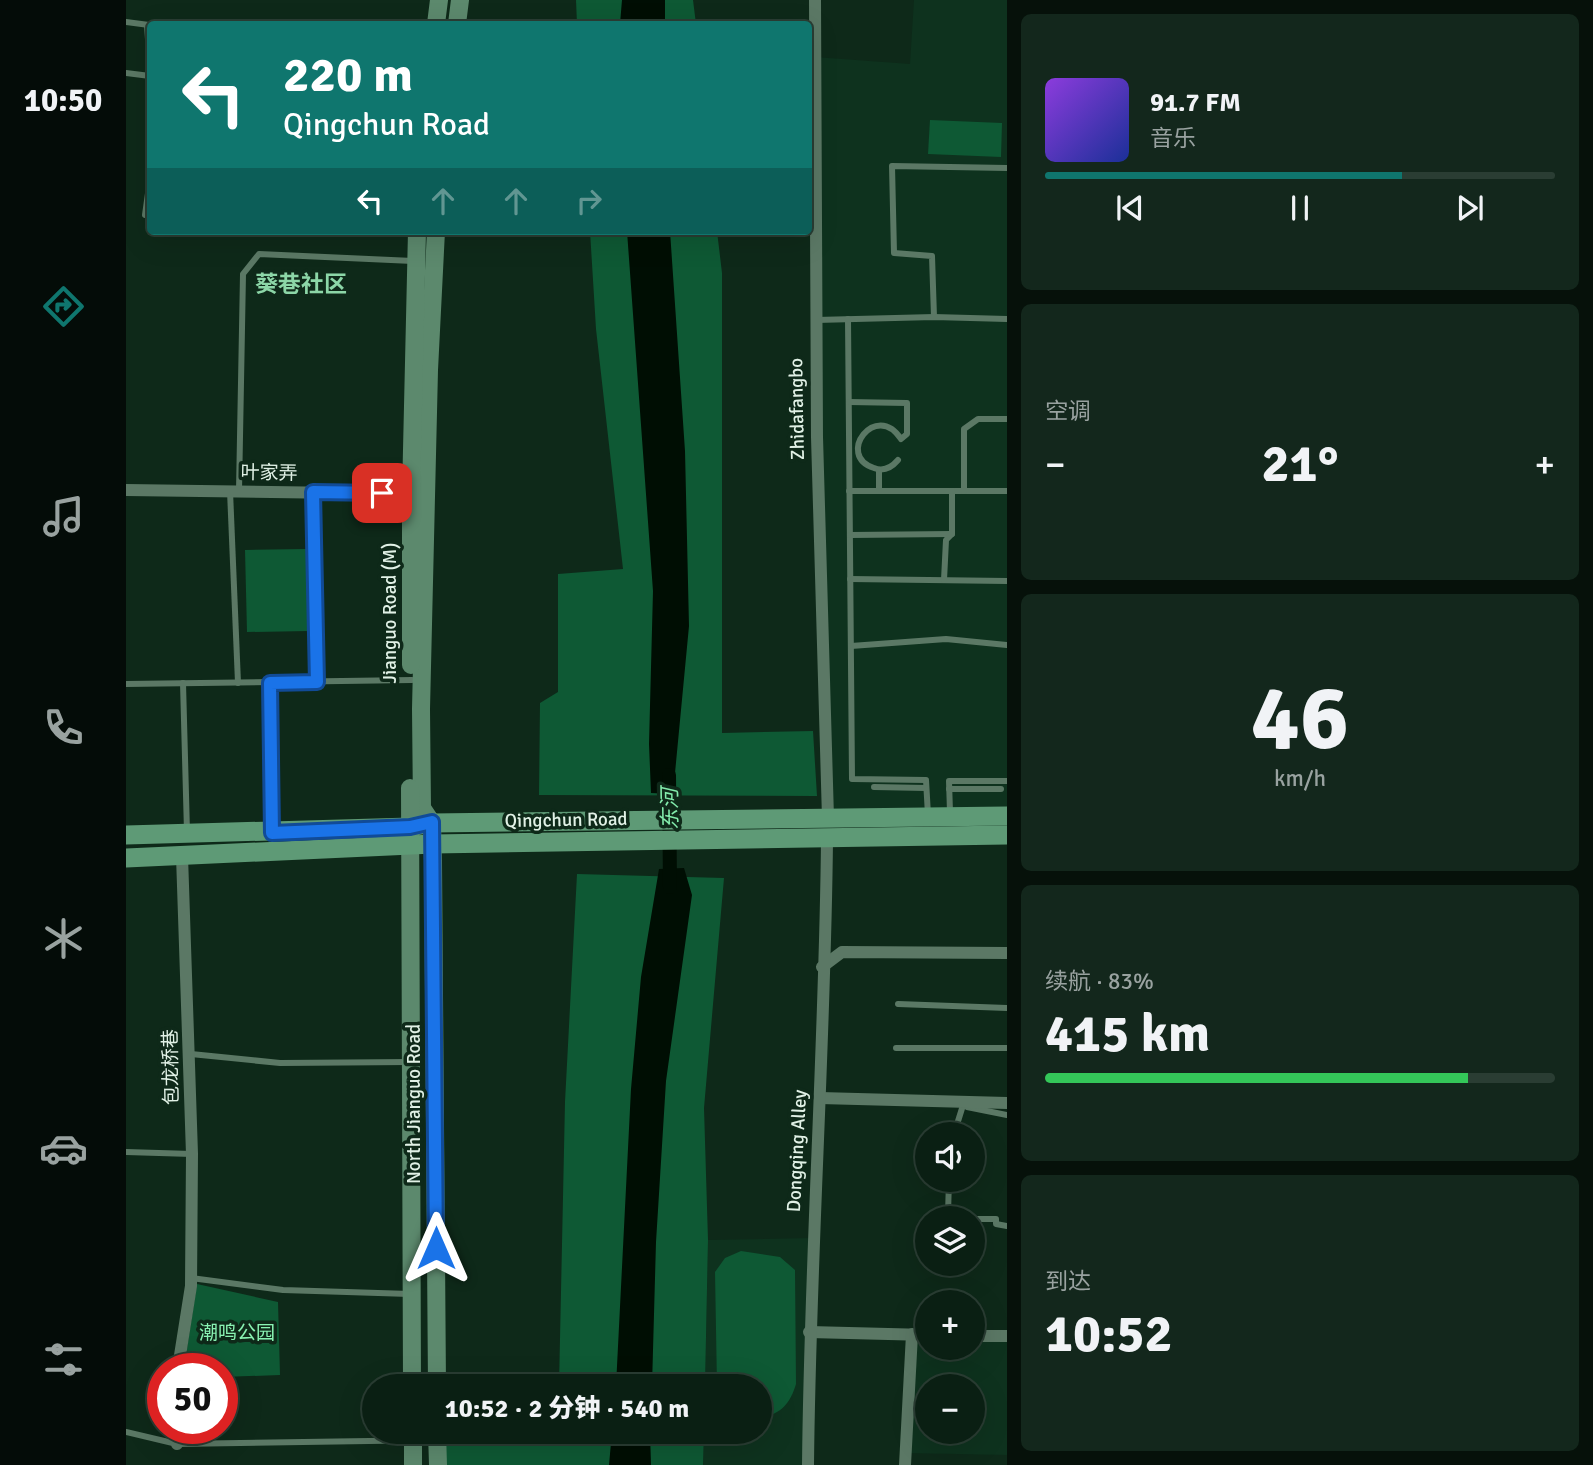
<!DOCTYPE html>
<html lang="zh">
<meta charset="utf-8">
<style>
:root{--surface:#0a1f13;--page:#13271c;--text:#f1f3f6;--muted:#99a2a0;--line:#2a3d33;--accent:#0f766e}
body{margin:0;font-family:Signika,"Noto Sans SC",sans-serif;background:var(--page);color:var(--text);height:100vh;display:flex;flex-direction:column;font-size:26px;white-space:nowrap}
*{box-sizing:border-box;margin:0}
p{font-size:23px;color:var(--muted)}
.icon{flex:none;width:38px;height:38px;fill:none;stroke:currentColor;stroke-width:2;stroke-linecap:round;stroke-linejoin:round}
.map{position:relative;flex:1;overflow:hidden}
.sheet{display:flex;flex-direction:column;gap:14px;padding:14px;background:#06110a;width:586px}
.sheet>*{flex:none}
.top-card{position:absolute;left:21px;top:21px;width:665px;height:214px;border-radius:7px;box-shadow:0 7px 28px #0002,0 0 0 2px var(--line);background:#0f766e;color:#fff;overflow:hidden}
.fabs{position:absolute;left:789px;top:1122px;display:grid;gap:14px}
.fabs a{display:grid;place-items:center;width:70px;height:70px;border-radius:50%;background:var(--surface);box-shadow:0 7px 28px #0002,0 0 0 2px var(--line);font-size:35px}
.speed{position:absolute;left:21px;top:1353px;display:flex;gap:14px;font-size:35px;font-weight:700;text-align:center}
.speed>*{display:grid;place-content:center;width:91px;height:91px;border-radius:50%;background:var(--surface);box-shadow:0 7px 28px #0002,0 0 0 2px var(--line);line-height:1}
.speed .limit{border:10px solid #d22;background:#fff;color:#111}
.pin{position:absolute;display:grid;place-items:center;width:60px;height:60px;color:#fff;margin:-30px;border-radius:14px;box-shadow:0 4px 10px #0006}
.me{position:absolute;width:77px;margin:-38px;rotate:0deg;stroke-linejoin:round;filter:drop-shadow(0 0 5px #0008)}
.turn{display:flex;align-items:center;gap:24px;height:147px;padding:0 21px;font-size:32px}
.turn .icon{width:91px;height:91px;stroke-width:2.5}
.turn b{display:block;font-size:49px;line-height:60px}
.lanes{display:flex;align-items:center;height:66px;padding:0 21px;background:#0003;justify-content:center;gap:35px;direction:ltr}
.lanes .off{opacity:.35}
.big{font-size:52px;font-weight:800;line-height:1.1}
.sheet .widget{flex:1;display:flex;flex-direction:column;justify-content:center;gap:10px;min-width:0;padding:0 24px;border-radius:10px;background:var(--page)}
.sheet .dial{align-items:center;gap:0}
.dial b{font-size:91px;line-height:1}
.song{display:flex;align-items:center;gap:21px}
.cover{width:84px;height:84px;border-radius:10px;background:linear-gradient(135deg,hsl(270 70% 55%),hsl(230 70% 35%))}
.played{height:7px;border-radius:4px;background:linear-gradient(90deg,var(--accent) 70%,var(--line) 70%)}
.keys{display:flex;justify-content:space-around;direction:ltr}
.heat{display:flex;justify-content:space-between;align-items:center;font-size:38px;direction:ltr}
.charge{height:10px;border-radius:5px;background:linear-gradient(90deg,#34c759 83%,var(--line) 0)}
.trip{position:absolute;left:236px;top:1374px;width:410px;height:70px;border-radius:35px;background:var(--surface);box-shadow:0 7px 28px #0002,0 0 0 2px var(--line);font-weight:800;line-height:70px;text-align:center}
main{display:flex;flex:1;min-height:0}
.menu{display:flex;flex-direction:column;width:126px;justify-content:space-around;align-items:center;background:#040c08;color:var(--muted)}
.menu .icon{width:49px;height:49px}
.menu .active{color:var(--accent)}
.menu b{font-size:32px;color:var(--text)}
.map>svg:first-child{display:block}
.built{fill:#0e321e;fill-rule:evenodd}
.green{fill:#0e5934}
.water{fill:#000e03}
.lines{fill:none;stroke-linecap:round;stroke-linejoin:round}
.canal{stroke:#000e03;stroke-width:14}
.service{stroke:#5b7865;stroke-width:6}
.minor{stroke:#5b7865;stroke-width:12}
.secondary{stroke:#5c896d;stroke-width:18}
.primary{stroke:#5e9a76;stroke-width:19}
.route-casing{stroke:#114b97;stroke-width:18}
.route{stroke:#1a73e8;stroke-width:12}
.labels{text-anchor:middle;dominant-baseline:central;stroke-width:7;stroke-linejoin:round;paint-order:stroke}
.street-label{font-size:19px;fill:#e1f1e6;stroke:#0e2919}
.park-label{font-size:19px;fill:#89f2b2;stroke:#0e2919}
.water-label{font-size:21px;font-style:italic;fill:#83ecac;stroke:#0e2919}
.quarter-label{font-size:23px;font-weight:bold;fill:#8cd6a7;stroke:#0e2919}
</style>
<main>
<nav class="menu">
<b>10:50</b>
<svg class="icon active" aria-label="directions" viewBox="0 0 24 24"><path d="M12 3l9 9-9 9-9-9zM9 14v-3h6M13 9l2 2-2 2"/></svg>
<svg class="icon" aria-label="music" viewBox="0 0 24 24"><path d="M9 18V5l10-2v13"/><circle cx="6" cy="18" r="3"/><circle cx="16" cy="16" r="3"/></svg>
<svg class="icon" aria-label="phone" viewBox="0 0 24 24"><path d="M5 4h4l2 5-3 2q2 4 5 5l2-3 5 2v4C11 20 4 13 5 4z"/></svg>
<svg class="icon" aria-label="climate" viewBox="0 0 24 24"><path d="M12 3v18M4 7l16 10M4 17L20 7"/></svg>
<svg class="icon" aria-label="car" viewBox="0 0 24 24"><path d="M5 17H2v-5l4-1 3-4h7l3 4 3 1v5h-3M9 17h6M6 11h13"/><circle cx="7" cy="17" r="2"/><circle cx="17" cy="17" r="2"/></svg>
<svg class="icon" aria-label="filters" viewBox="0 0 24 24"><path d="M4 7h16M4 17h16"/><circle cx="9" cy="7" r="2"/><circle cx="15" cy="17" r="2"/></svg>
</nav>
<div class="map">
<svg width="881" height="1465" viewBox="0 0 881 1465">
<rect width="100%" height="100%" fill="#0e2919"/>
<!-- built -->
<g class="built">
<path d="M788 0H881V816L702 818 689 57 784 64Z"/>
<path d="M686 1238 682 1465H577L578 1432H634V1386H579L582 1240Z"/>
<path d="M786 1334 801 1335 802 1348H847V1336H881V1455L779 1453ZM802 1386H847V1432H802Z"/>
</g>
<!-- green -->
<g class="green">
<path d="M450 0H567L570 24H451Z"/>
<path d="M804 120 876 123 875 157 802 154Z"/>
<path d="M464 231H591L596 273V733L687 731 691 796 413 795 414 703 432 692V574L497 569 470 329Z"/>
<path d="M181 549 183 631 121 632 119 550Z"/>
<path d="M451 874 598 878 578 1108 582 1240 579 1386H433L439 1102Z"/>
<path d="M615 1251 654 1257 669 1270 670 1384C664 1404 655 1414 634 1418V1386H591L589 1272 599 1258Z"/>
<path d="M71 1284 152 1302 154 1375 96 1377V1368H58Z"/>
<path d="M433 1432H578L577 1465H312L311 1440 432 1435Z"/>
</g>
<!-- water -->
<g class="water">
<path d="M496 0H539V24H494Z"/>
<path d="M501 231H544L559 451 563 626 547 794 525 793 523 744 527 591Z"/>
<path d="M558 868 566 895 540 1081 530 1242 526 1386H490L505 1089 515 977 533 869Z"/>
<path d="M486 1432H524L525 1465H483Z"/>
</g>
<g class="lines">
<!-- canal -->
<path class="canal" d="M543 775 544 887"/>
<!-- service -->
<g class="service">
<path d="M0 22 23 25"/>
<path d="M21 25 24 67"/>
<path d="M0 73 24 76"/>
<path d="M19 215 24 179"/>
<path d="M808 317 806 256 768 253 766 166 881 168"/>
<path d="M722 319 726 779 800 780 802 815"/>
<path d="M690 320 808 317 881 319"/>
<path d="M723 402 781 403V434L775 439C750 400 709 456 748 468 758 472 766 467 772 460"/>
<path d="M753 470V491"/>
<path d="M104 491 112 683"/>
<path d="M113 491 117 274 133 254 287 261"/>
<path d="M723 491H881"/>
<path d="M838 491V429L852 419H881"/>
<path d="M187 492 191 682"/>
<path d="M724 535 826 534"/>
<path d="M724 579 881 581"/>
<path d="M818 580 820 540 826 534V491"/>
<path d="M725 646 820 639 881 645"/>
<path d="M57 683 61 832"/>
<path d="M144 683 146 827"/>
<path d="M0 684 286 680"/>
<path d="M748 787 800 788"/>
<path d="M823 789H875"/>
<path d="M824 812 823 781H881"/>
<path d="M772 1004 881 1008"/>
<path d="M770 1048H881"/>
<path d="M65 1054 154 1063 284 1062"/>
<path d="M841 1107 881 1115"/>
<path d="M828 1134 838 1102"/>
<path d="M0 1152 66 1154"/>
<path d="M823 1180 822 1214 830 1218"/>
<path d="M847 1219H870V1224L881 1226"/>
<path d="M65 1278 157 1290 284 1294"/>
<path d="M0 1432 51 1444 309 1440"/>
</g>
<!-- minor -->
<g class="minor">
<path d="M689 0 691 437 702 818"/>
<path d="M0 490 285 494"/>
<path d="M696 967 716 952 881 953"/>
<path d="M694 1098 881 1103"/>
<path d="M683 1332 802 1335"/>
<path d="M847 1336H881"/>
<path d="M52 1368 65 1286 66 1154 56 856"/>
<path d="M50 1428 51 1444"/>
<path d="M682 1465C684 1256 699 1048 701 840"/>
<path d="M779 1465 786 1334"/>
</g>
<!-- secondary -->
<g class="secondary">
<path d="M310 24 313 0"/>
<path d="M331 24 334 0"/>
<path d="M310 231 303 370 295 709 296 808 306 823 307 861 311 1386"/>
<path d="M285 665V494L291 231"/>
<path d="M284 788 286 1386"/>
<path d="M287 1432V1465"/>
<path d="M311 1432 312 1465"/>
</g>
<!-- primary -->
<g class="primary">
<path d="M0 835 284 827 306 823 881 816"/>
<path d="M0 858 307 844 881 835"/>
</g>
</g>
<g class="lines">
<defs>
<path id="route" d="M256 493 187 492 191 682 144 683 146 833 284 827 306 822 310 1248"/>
</defs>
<!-- route casing -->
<use href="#route" class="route-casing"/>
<!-- route -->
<use href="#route" class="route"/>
</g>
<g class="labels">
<!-- street labels -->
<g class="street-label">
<text transform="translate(671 409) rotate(-91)">Zhidafangbo</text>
<text transform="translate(143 473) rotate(1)">叶家弄</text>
<text transform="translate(264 613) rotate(-90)">Jianguo Road (M)</text>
<text transform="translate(440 820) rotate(-1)">Qingchun Road</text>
<text transform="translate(45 1067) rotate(-91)">包龙桥巷</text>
<text transform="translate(288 1104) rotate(-90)">North Jianguo Road</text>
<text transform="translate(671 1151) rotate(-87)">Dongqing Alley</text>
</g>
<!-- park labels -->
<g class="park-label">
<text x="111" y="1333">潮鸣公园</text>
</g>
<!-- water labels -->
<g class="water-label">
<text transform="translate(544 809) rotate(-91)">东河</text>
</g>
<!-- quarter labels -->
<g class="quarter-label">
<text x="175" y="284">葵巷社区</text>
</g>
</g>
</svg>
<div class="fabs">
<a><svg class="icon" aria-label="sound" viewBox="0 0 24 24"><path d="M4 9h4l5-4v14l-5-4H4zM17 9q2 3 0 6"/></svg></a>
<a><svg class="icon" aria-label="layers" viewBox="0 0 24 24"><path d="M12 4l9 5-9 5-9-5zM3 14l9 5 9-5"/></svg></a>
<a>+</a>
<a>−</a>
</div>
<div class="speed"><div class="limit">50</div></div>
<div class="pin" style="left:256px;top:493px;background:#d93025"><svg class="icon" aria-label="arrive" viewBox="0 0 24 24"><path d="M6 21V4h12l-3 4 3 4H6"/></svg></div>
<svg class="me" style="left:310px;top:1248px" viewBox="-20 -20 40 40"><path d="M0-17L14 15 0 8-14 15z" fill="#1a73e8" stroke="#fff" stroke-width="4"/></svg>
<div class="trip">10:52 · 2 分钟 · 540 m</div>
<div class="top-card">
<div class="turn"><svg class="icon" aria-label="left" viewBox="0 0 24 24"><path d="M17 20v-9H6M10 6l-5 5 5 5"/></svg><div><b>220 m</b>Qingchun Road</div></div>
<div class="lanes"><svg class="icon" aria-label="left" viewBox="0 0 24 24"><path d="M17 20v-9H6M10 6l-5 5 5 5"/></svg><svg class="icon off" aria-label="ahead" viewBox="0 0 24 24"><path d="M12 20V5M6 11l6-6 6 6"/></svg><svg class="icon off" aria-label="ahead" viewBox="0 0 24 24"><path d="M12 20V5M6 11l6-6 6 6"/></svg><svg class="icon off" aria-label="right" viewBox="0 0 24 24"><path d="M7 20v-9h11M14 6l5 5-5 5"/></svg></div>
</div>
</div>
<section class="sheet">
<div class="widget">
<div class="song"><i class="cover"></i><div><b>91.7 FM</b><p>音乐</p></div></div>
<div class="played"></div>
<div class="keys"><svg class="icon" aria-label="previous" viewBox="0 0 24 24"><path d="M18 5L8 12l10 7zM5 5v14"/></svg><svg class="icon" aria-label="pause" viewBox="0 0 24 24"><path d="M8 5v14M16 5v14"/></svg><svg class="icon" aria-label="next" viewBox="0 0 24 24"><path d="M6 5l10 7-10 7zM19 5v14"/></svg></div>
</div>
<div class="widget"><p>空调</p>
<div class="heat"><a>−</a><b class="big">21°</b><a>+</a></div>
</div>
<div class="widget dial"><b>46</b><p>km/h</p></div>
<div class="widget"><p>续航 · 83%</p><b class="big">415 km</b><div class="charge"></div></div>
<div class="widget"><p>到达</p><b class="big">10:52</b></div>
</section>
</main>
